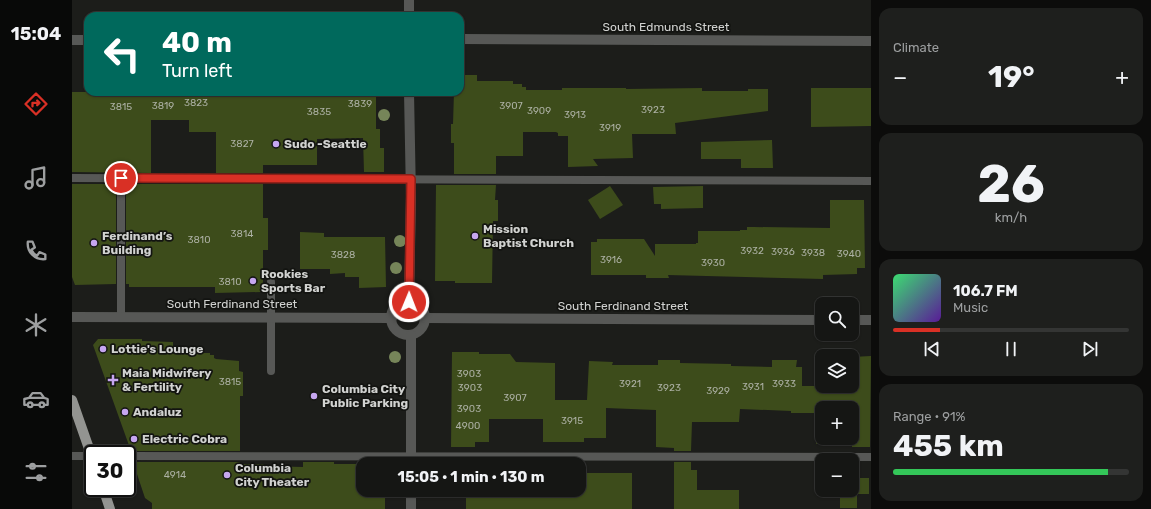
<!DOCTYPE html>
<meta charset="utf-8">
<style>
:root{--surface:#151614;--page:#1e1f1d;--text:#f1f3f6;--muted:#9d9fa0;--line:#343534;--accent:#d93025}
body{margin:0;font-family:Rubik,sans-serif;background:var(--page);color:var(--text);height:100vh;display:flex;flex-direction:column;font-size:15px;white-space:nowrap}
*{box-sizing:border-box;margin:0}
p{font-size:13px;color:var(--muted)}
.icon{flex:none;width:22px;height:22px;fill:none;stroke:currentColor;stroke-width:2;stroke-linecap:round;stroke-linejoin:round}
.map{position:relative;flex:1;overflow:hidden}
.sheet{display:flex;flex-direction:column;gap:8px;padding:8px;background:#0c0c0b;width:280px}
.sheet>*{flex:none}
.top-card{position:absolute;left:12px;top:12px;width:380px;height:84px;border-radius:12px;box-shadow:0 1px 3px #0004,0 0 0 1px var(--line);background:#00695c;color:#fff;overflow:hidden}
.fabs{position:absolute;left:743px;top:297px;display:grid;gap:8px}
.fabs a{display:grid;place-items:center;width:44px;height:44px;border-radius:8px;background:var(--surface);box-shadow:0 1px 3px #0004,0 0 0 1px var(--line);font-size:20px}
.speed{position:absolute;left:12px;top:445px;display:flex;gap:8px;font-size:20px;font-weight:700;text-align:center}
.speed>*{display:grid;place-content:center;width:52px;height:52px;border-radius:50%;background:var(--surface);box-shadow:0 1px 3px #0004,0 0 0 1px var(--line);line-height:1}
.speed .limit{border:2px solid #111;border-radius:6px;background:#fff;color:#111}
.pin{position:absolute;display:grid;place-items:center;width:34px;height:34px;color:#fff;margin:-17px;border:2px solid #fff;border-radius:50%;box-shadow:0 1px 4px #0007}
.me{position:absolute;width:44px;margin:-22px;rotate:1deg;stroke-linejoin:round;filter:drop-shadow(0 0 3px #0008)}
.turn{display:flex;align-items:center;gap:14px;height:84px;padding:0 12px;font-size:18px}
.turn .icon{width:52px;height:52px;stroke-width:2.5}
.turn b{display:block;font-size:28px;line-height:34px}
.big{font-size:30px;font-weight:700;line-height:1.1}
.sheet .tile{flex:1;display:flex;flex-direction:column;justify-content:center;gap:6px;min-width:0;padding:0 14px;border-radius:12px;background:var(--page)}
.sheet .dial{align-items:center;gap:0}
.dial b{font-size:52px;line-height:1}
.song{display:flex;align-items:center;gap:12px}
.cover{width:48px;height:48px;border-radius:6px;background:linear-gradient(135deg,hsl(140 70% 55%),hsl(270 70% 35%))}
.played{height:4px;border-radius:2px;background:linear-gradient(90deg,var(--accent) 20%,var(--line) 20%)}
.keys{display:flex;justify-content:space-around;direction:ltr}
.heat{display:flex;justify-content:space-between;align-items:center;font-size:22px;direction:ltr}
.charge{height:6px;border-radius:3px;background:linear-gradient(90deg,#34c759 91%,var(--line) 0)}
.trip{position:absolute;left:284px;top:457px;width:230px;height:40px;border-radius:12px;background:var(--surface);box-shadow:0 1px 3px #0004,0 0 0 1px var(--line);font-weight:700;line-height:40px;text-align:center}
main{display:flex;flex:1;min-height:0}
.dock{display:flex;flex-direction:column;width:72px;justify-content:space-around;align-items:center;background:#080908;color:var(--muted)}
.dock .icon{width:28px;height:28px}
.dock .current{color:var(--accent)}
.dock b{font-size:18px;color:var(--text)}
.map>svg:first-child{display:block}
.building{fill:#3d4c1b;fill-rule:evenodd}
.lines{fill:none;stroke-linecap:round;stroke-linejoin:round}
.lane{stroke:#575856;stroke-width:8}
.street{stroke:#575856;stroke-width:10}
.primary{stroke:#939491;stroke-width:10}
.tree{fill:#768559}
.route-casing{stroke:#8d1f18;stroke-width:10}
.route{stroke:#d93025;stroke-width:7}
.poi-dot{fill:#c6a6f0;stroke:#131411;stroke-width:1.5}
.labels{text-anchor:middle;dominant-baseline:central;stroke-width:3.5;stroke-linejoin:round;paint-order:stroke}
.number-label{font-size:10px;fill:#acb0a3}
.street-label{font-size:12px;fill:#d1d2d0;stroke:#131411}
.poi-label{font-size:12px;font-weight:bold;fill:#d1d2d0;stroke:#131411;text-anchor:start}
</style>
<main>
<nav class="dock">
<b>15:04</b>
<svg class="icon current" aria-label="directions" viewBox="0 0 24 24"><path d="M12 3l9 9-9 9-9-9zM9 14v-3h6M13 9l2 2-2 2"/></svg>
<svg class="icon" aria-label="music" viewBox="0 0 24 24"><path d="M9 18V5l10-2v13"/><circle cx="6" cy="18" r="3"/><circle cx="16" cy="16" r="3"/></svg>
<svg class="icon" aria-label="phone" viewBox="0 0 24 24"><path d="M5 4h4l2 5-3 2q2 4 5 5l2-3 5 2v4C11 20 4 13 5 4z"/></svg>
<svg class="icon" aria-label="climate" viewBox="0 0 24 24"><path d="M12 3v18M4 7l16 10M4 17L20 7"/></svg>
<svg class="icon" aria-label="car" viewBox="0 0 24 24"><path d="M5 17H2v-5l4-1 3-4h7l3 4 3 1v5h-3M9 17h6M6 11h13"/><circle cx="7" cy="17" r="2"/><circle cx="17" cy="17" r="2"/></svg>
<svg class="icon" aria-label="filters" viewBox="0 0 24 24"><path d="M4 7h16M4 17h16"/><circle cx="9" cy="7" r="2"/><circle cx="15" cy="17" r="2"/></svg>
</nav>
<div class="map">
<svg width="799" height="509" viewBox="0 0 799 509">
<rect width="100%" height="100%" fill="#1c1d1a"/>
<!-- building -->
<g class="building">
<path d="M388 75H405V81H441V84H450V87H454V90H490V88H554V89L630 88V91H676V89H696V111L603 123 604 134H560L561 158 521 159 526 166 496 167V136H486V133L484 132H451V156H424V174H382V143H379V124H381L382 92H388Z"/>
<path d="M739 88H799V126L739 127Z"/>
<path d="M0 92H304V129H308V148H312V172H292L291 138 245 139V165H191V173H144V132H117V120H79V173L0 172Z"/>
<path d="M700 140 701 168H669V159H629V142Z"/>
<path d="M0 184H44V284L3 285 0 277Z"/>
<path d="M54 184H191V218H196V250H191V288H189V292L143 293V287H57V284H54Z"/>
<path d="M364 185H424L423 200H426V221H421L420 283H383V281H363Z"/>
<path d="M538 186 551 205 528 219 516 200Z"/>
<path d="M631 186V208L589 209V204H582L581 187Z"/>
<path d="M758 200H792L793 268H785V274L751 275V279L596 275 597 278H574V275H519V242H525V239H572L583 256V244H624V243H626V231H668V230H675V227H682L758 228Z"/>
<path d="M228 232 252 233V237H313L314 287 287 288V277H273V273L258 274V269H228Z"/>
<path d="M26 339H70V341L101 342V353L131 352V353H138V355H142V358L144 359 167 361V371L171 372V396H168V451H59L21 345Z"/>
<path d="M380 352H407V354H438L444 362 483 363V400H515L517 361 541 362 540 365H586V360H608V363L659 364V366L700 367V360H725L724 367H730V386H780V357L799 356 798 447H780V444H744V413H719V411L668 409 667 422H620L619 451H602V448L584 447V410L534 408V438H512V442H471V419H417V442H403V447H379ZM750 408H780V438H750Z"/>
<path d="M61 462H168V464H192V466L231 467V462H262V464H313H291V490H313V509H80V503L73 498Z"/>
<path d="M602 462H619V470H625V490H667V509H602Z"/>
<path d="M513 473H560V509H394V490H513Z"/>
<path d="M780 478H797V494H785V508H768V490H780Z"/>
</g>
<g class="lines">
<!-- lane -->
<g class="lane">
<path d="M0 178 799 181"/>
<path d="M49 178V317"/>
<path d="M199 282V371"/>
<path d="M0 456H21"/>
<path d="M55 456 799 457"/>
</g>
<!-- street -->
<g class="street">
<path d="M337 16V0"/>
<path d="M388 39 799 41"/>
<path d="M0 40H16"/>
<path d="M337 92 339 197 337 302"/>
<circle cx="336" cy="318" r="17"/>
<path d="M0 317 320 318"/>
<path d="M353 318 750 320"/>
<path d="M780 320H799"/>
<path d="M339 335V464"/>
<path d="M339 509V490"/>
</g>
<!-- primary -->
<g class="primary">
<path d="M0 400 21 460"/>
<path d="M31 488 38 509"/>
</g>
</g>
<!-- trees -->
<g class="tree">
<circle cx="312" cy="115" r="6"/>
<circle cx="328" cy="241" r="6"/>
<circle cx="324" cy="268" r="6"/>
<circle cx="339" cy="314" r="6"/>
<circle cx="323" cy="357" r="6"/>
</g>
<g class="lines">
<defs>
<path id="route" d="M49 178 339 179 337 302"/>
</defs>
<!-- route casing -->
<use href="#route" class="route-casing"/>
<!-- route -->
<use href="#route" class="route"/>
</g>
<!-- markers -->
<g class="poi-dot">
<circle cx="204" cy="144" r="4"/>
<circle cx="403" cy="236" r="4"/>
<circle cx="22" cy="243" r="4"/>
<circle cx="181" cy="281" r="4"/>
<circle cx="31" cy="349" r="4"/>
<path d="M39 374h4v4h4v4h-4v4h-4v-4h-4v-4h4z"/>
<circle cx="242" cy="396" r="4"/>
<circle cx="53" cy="412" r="4"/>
<circle cx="62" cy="439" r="4"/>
<circle cx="155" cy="475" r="4"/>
</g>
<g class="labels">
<!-- number labels -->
<g class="number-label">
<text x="124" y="103">3823</text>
<text x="288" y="104">3839</text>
<text x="91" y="106">3819</text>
<text x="439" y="106">3907</text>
<text x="49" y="107">3815</text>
<text x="581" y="110">3923</text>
<text x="467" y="111">3909</text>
<text x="247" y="112">3835</text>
<text x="503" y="115">3913</text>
<text x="538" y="128">3919</text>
<text x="170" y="144">3827</text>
<text x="170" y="234">3814</text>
<text x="127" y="240">3810</text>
<text x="680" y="251">3932</text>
<text x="711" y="252">3936</text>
<text x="741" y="253">3938</text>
<text x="777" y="254">3940</text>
<text x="271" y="255">3828</text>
<text x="539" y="260">3916</text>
<text x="641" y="263">3930</text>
<text x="158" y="282">3810</text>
<text x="397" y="374">3903</text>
<text x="158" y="382">3815</text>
<text x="558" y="384">3921</text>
<text x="712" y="384">3933</text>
<text x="681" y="387">3931</text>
<text x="398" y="388">3903</text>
<text x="597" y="388">3923</text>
<text x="646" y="391">3929</text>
<text x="443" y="398">3907</text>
<text x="397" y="409">3903</text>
<text x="500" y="421">3915</text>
<text x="396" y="426">4900</text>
<text x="103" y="475">4914</text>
</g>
<!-- street labels -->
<g class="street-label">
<text x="594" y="27">South Edmunds Street</text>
<text x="160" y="304">South Ferdinand Street</text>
<text x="551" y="306">South Ferdinand Street</text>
</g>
<!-- poi labels -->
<g class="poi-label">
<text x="212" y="144">Sudo -Seattle</text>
<text x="411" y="229">Mission<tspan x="411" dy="14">Baptist Church</tspan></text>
<text x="30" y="236">Ferdinand’s<tspan x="30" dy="14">Building</tspan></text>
<text x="189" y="274">Rookies<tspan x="189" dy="14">Sports Bar</tspan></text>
<text x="39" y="349">Lottie's Lounge</text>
<text x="50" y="373">Maia Midwifery<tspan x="50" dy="14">&amp; Fertility</tspan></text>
<text x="250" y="389">Columbia City<tspan x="250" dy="14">Public Parking</tspan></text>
<text x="61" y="412">Andaluz</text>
<text x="70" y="439">Electric Cobra</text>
<text x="163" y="468">Columbia<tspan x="163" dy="14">City Theater</tspan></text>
</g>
</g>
</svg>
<div class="fabs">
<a><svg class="icon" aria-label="search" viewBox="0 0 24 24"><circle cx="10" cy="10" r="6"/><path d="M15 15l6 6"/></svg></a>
<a><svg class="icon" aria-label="layers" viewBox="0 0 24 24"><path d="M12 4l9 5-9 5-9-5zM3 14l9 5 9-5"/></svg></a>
<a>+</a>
<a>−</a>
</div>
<div class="speed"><div class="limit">30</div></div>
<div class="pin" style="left:49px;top:178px;background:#d93025"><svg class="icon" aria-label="arrive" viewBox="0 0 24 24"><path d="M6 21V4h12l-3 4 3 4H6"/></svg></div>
<svg class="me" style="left:337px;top:302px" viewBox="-20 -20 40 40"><circle r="17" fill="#d93025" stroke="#fff" stroke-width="3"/><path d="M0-11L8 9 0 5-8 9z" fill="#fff"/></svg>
<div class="trip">15:05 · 1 min · 130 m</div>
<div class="top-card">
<div class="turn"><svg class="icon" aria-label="left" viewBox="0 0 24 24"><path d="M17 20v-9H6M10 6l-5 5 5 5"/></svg><div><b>40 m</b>Turn left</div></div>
</div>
</div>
<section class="sheet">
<div class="tile"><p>Climate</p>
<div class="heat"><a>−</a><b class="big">19°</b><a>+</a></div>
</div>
<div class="tile dial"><b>26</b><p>km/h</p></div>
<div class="tile">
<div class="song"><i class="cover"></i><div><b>106.7 FM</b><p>Music</p></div></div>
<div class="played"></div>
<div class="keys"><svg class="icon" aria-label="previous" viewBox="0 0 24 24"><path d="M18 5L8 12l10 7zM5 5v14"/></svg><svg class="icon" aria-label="pause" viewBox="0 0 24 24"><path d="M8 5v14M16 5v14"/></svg><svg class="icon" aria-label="next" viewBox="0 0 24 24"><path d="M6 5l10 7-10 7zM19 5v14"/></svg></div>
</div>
<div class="tile"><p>Range · 91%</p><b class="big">455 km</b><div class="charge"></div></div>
</section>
</main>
